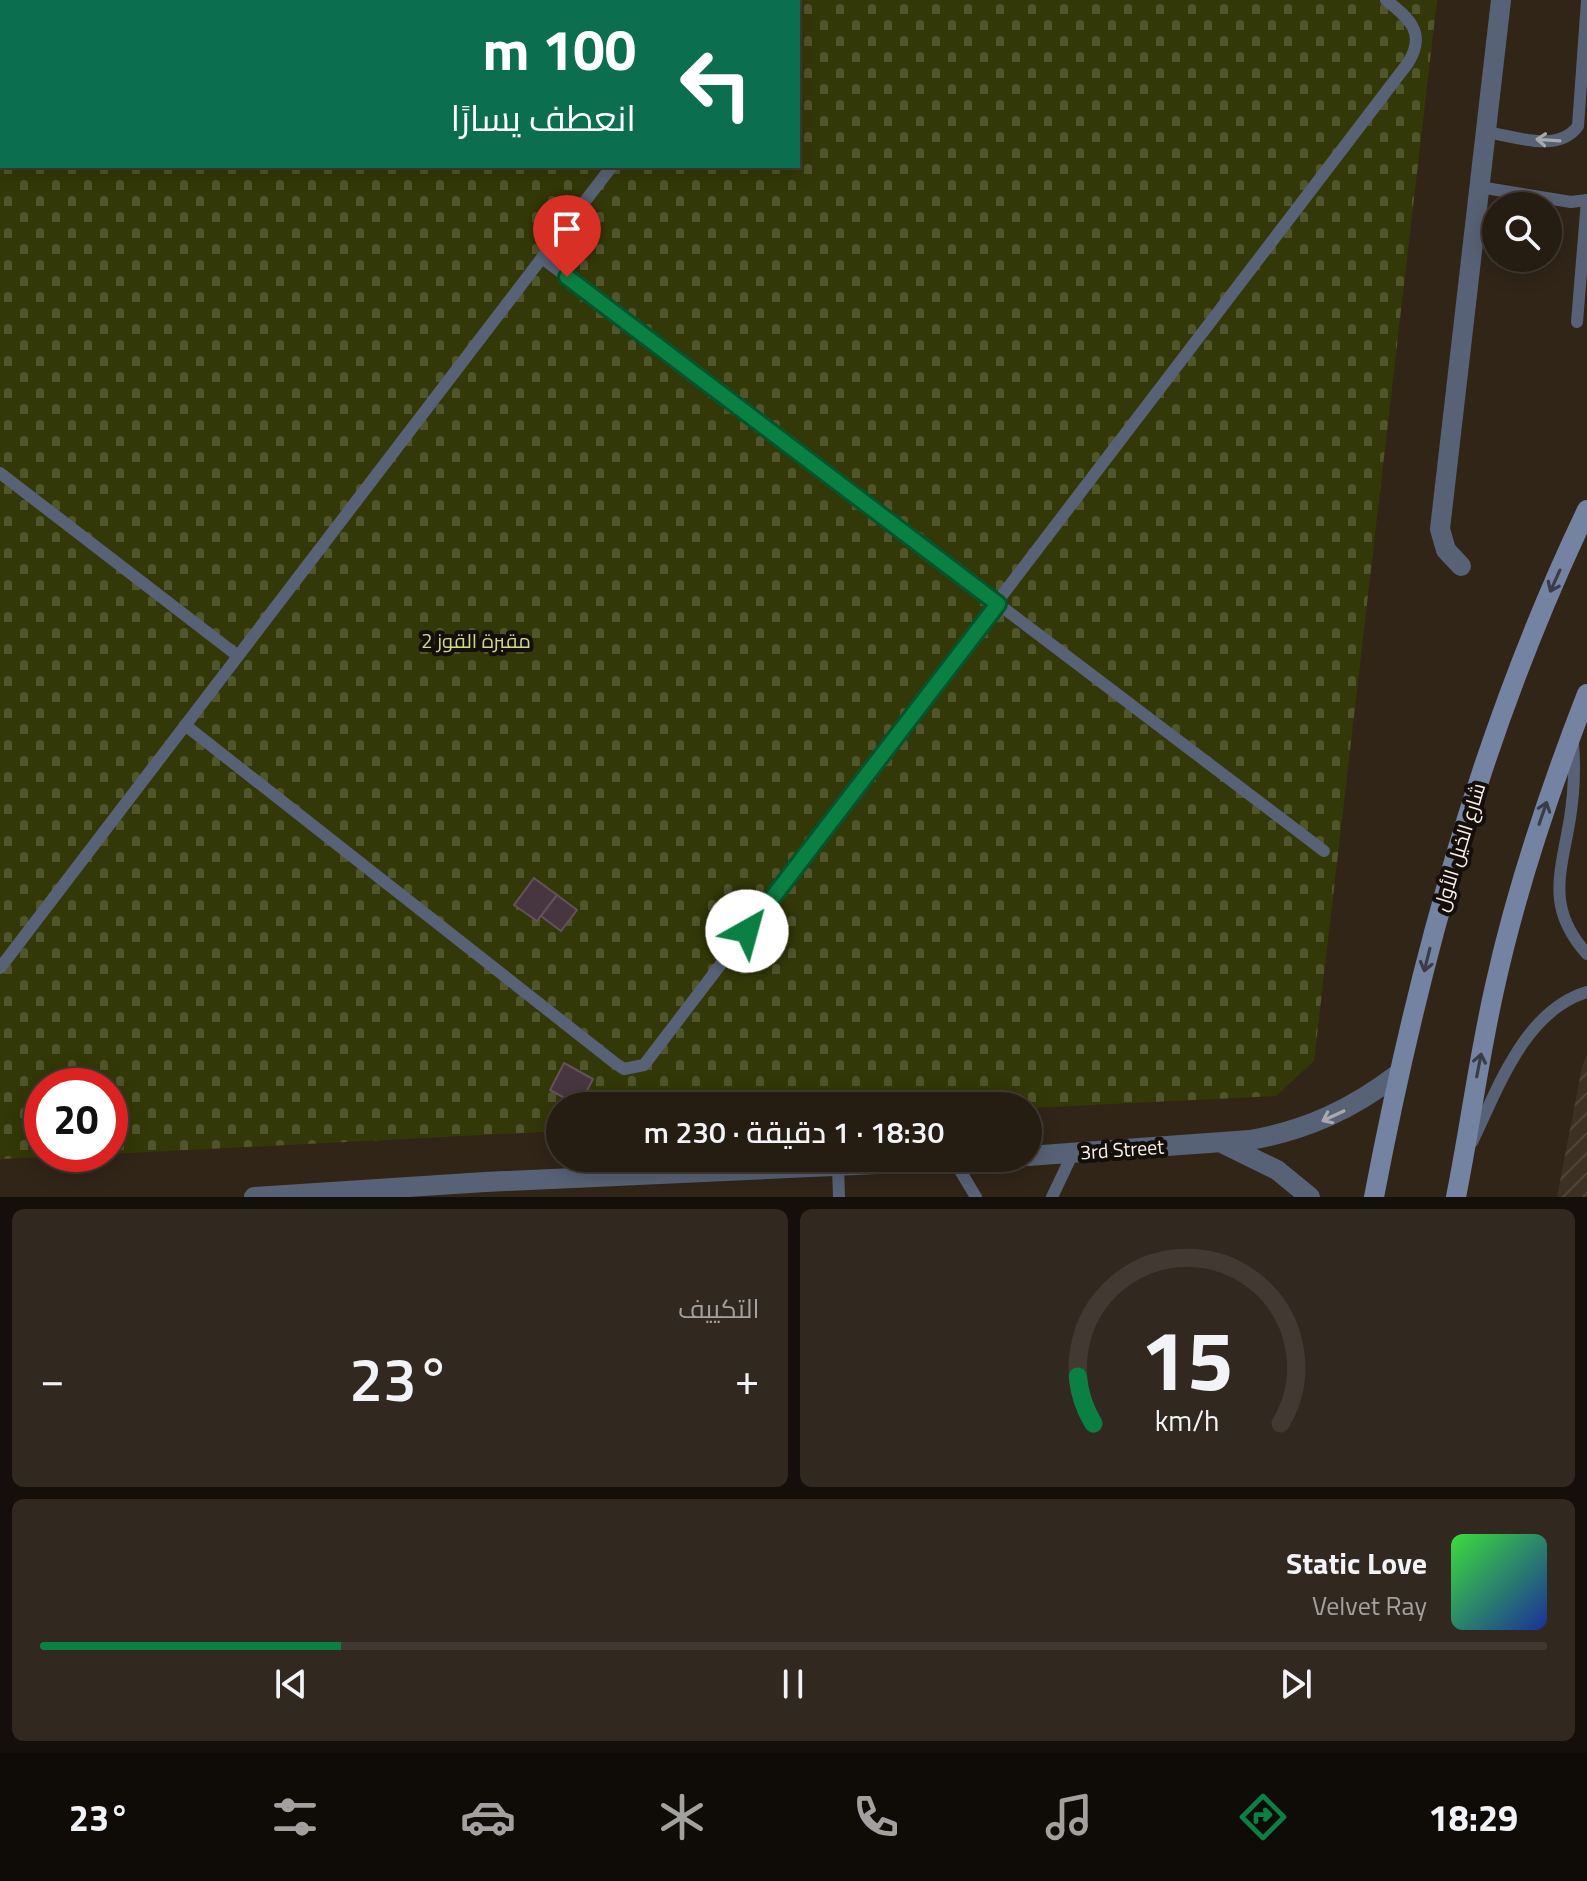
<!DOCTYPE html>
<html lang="ar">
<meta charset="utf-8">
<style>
:root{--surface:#251c12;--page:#312920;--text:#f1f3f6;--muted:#a3a19f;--line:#423a32;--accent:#0b8043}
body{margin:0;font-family:"Titillium Web",Cairo,sans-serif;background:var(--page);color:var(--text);direction:rtl;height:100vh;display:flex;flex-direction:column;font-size:30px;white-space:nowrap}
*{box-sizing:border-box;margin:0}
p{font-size:26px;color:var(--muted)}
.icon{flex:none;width:44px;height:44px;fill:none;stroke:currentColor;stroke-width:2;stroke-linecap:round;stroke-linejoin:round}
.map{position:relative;height:1197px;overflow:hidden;direction:ltr}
.sheet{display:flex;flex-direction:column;gap:12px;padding:12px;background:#140f0a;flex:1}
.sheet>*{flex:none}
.hud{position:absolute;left:0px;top:0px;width:800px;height:168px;box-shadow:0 4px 20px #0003,0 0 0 2px var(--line);direction:rtl;background:#0b6e4f;color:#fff;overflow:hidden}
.buttons{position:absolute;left:1482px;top:192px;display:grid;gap:16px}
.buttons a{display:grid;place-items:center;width:80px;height:80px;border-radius:50%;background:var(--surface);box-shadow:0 4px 20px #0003,0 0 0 2px var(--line);font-size:40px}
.speed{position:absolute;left:24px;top:1068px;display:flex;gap:16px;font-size:40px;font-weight:700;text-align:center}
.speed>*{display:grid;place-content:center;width:104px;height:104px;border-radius:50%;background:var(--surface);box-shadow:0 4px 20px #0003,0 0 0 2px var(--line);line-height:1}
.speed .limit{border:12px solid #d22;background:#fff;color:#111}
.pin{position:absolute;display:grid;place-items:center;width:68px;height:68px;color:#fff;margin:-82px -34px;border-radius:50% 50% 50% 0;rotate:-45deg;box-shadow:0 0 8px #0007}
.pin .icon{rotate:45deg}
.me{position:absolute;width:88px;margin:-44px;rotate:38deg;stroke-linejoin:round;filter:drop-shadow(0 0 6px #0008)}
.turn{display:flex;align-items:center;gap:28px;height:168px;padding:0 32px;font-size:36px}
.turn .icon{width:104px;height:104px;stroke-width:2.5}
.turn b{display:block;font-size:56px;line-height:68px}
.big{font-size:60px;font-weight:600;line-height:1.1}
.sheet .tile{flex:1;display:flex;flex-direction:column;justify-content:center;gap:12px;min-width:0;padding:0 28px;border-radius:12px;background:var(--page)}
.sheet .dial{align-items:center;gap:0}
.dial svg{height:208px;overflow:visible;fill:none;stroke:var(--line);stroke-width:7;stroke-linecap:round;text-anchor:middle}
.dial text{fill:var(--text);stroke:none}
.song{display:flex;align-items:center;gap:24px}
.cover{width:96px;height:96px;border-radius:12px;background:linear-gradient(135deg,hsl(120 70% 55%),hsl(230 70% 35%))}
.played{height:8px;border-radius:4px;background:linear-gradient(90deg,var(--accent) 20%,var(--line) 20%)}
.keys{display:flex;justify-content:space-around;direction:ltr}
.heat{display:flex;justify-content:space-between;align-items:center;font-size:44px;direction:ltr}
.sheet .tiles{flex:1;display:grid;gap:12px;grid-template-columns:1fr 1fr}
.tile:last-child{grid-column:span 2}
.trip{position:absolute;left:546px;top:1092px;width:496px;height:80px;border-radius:40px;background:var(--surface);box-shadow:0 4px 20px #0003,0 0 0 2px var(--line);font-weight:600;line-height:80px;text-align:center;direction:rtl}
.menu{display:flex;height:128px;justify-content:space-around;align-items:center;background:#0f0b07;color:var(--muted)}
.menu .icon{width:56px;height:56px}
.menu .active{color:var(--accent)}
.menu b{font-size:36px;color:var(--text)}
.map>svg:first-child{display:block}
.industrial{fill:url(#industrial-furrows)}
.cemetery{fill:url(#cemetery-stones);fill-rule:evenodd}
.building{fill:#473640;stroke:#63515b;stroke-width:2}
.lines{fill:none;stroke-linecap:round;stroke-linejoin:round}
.service{stroke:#586276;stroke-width:12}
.minor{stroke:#586276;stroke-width:20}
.secondary{stroke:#7483a2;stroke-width:20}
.oneway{stroke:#a8a9af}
.oneway2{stroke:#3a3d47}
.route-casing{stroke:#07532c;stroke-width:20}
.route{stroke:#0b8043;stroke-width:14}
.labels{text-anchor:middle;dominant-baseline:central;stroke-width:8;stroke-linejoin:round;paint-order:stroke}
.park-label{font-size:20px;fill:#cfdb8b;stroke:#140f0a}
.street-label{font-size:20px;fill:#f9f0e8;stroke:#140f0a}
</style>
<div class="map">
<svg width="1587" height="1197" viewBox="0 0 1587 1197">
<defs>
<pattern id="industrial-furrows" width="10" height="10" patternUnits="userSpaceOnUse" patternTransform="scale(2)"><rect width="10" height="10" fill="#3c3122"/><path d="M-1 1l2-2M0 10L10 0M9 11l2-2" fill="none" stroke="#4f4537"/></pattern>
<pattern id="cemetery-stones" width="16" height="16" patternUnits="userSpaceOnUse" patternTransform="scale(2)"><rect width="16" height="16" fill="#333808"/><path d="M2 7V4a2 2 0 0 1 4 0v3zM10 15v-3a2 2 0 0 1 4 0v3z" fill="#51552c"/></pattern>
</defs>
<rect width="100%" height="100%" fill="#312518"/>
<!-- industrial -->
<path class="industrial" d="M1587 1054V1197H1557L1582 1067Z"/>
<!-- cemetery -->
<path class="cemetery" d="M0 0H1437L1314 1061 1276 1096 1028 1108 560 1106V1131L110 1154V1086H42V1154H103L0 1159ZM2 2H798V166H2Z"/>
<!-- building -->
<g class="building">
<path d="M534 878 557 895 537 921 514 905Z"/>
<path d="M557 895 577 910 561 931 541 916Z"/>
<path d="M564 1063 593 1079 579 1106 550 1090Z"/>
</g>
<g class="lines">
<!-- service -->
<g class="service">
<path d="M651 0 654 2"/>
<path d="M20 2 21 0"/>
<path d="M737 2 738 0"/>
<path d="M0 28 2 25"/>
<path d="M1486 132C1514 136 1558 154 1578 126L1587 1"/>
<path d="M1479 187 1571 202 1587 200"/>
<path d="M542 258 1324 851"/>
<path d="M1577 322 1587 200"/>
<path d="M0 473 238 656"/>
<path d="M185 725 615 1063 624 1069 644 1065 1408 63C1427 33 1409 18 1386 0"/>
<path d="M1573 743C1575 768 1574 793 1570 818 1561 873 1545 907 1587 954"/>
<path d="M0 968 612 166"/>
<path d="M1472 1142C1498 1089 1524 1011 1587 992"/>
<path d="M955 1162 976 1197"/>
<path d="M838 1167 839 1197"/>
<path d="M1052 1197 1073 1153"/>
</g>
<!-- minor -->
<g class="minor">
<path d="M1461 566 1446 550 1440 529 1501 0"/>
<path d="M1224 1144 1277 1170 1310 1197"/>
<path d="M1028 1156 1250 1140C1307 1130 1352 1109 1398 1074"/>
<path d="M254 1197 485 1182 1008 1158"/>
</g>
<!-- secondary -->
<g class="secondary">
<path d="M1374 1197C1419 961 1483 727 1587 510"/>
<path d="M1456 1197C1470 1127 1479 1056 1495 986 1517 886 1550 789 1587 694"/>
</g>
</g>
<!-- one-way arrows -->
<defs><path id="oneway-shaft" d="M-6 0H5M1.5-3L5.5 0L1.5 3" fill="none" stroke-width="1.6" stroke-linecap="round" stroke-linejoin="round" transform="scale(2)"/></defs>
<g class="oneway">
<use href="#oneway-shaft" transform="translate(1548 140) rotate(-176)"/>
<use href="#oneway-shaft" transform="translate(1333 1116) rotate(155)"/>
</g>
<g class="oneway2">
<use href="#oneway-shaft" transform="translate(1555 581) rotate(114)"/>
<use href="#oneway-shaft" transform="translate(1543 813) rotate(-71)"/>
<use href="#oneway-shaft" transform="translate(1427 960) rotate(104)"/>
<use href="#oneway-shaft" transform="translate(1479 1065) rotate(-79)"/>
</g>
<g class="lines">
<defs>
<path id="route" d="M567 277 998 604 747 931"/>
</defs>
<!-- route casing -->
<use href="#route" class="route-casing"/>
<!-- route -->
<use href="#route" class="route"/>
</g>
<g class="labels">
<!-- park labels -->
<g class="park-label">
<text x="476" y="640">مقبرة القوز 2</text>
</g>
<!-- street labels -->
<g class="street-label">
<text transform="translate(1459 847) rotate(-73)">شارع الخيل الأول</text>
<text transform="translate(1122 1149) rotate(-4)">3rd Street</text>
</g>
</g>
</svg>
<div class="buttons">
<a><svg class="icon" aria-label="search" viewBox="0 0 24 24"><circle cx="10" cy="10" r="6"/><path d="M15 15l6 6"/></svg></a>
</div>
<div class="speed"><div class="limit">20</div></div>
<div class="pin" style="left:567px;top:277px;background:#d93025"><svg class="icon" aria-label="arrive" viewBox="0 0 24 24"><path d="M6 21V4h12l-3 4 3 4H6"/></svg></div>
<svg class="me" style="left:747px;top:931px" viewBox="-20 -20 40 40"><circle r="19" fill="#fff"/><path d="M0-13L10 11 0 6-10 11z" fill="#0b8043"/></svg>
<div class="trip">18:30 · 1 دقيقة · 230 m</div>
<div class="hud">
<div class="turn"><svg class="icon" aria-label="left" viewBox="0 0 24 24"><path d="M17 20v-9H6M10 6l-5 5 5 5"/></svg><div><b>100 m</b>انعطف يسارًا</div></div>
</div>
</div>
<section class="sheet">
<div class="tiles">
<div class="tile dial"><svg viewBox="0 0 100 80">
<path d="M14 69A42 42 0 1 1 86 69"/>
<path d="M14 69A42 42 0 0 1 8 51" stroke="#0b8043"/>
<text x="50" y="56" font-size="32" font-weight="700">15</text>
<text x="50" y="72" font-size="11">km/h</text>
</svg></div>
<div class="tile"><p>التكييف</p>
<div class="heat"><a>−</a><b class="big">23°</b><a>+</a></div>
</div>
<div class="tile">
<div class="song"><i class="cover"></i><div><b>Static Love</b><p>Velvet Ray</p></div></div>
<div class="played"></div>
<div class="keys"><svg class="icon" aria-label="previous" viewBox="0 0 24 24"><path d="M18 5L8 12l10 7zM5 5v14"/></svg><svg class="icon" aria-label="pause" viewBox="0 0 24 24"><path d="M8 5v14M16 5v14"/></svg><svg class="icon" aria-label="next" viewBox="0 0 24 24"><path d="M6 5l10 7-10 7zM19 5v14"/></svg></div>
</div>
</div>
</section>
<nav class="menu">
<b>18:29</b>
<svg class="icon active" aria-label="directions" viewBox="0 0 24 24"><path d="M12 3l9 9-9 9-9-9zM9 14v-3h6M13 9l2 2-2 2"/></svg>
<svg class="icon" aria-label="music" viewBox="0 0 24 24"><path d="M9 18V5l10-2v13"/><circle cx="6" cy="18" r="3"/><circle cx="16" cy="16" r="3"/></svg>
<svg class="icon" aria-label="phone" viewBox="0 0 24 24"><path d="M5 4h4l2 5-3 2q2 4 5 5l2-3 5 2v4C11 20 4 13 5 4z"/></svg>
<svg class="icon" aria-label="climate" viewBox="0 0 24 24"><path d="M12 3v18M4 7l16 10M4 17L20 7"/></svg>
<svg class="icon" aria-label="car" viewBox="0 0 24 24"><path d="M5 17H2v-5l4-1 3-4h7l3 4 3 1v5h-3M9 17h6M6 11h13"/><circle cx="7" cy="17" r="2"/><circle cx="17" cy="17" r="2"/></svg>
<svg class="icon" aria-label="filters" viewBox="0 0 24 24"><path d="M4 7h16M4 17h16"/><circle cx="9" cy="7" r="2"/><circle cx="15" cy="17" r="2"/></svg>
<b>23°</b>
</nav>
